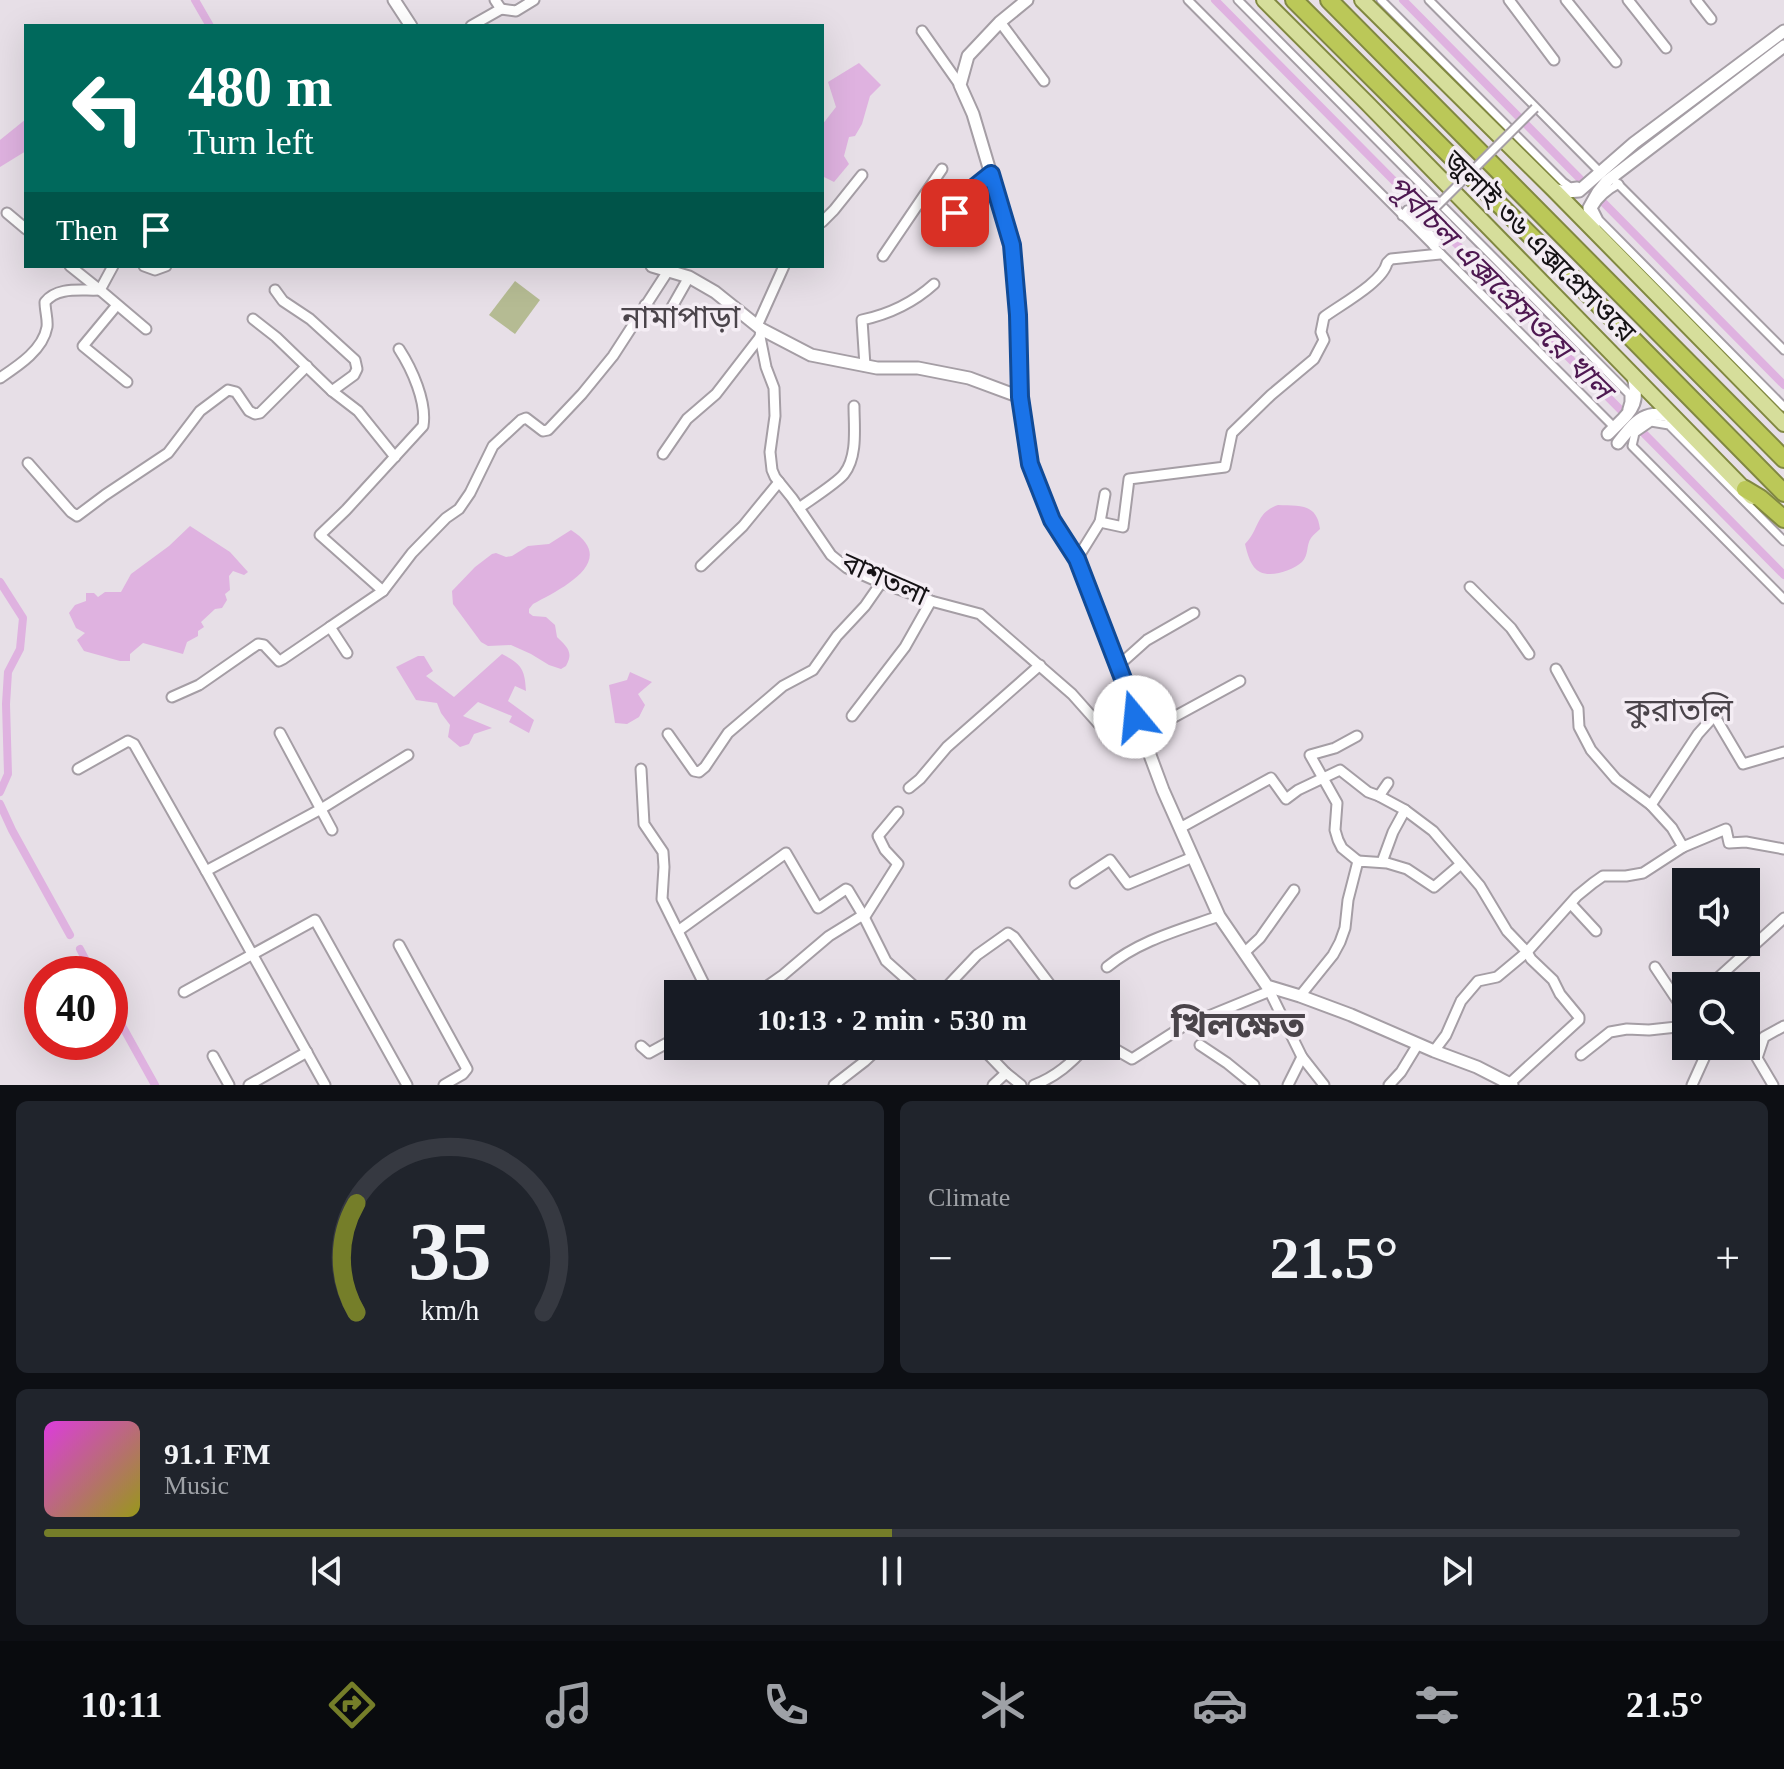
<!DOCTYPE html>
<meta charset="utf-8">
<style>
:root{--surface:#171b24;--page:#20242c;--text:#f1f3f6;--muted:#9ea1a6;--line:#363941;--accent:#757e29}
body{margin:0;font-family:"Times New Roman","Noto Sans Bengali",serif;background:var(--page);color:var(--text);height:100vh;display:flex;flex-direction:column;font-size:30px;white-space:nowrap}
*{box-sizing:border-box;margin:0}
p{font-size:26px;color:var(--muted)}
.icon{flex:none;width:44px;height:44px;fill:none;stroke:currentColor;stroke-width:2;stroke-linecap:round;stroke-linejoin:round}
.map{position:relative;height:1085px;overflow:hidden}
.sheet{display:flex;flex-direction:column;gap:16px;padding:16px;background:#0d0f14;flex:1}
.sheet>*{flex:none}
.top-card{position:absolute;left:24px;top:24px;width:800px;height:244px;border-radius:0px;box-shadow:0 8px 32px #0002;background:#00695c;color:#fff;overflow:hidden}
.fabs{position:absolute;left:1672px;top:868px;display:grid;gap:16px}
.fabs a{display:grid;place-items:center;width:88px;height:88px;border-radius:0px;background:var(--surface);box-shadow:0 8px 32px #0002;font-size:40px}
.speed{position:absolute;left:24px;top:956px;display:flex;gap:16px;font-size:40px;font-weight:700;text-align:center}
.speed>*{display:grid;place-content:center;width:104px;height:104px;border-radius:50%;background:var(--surface);box-shadow:0 8px 32px #0002;line-height:1}
.speed .limit{border:12px solid #d22;background:#fff;color:#111}
.pin{position:absolute;display:grid;place-items:center;width:68px;height:68px;color:#fff;margin:-34px;border-radius:16px;box-shadow:0 4px 12px #0006}
.me{position:absolute;width:88px;margin:-44px;rotate:343deg;stroke-linejoin:round;filter:drop-shadow(0 0 6px #0008)}
.turn{display:flex;align-items:center;gap:28px;height:168px;padding:0 32px;font-size:36px}
.turn .icon{width:104px;height:104px;stroke-width:2.5}
.turn b{display:block;font-size:56px;line-height:68px}
.then{display:flex;align-items:center;height:76px;padding:0 32px;background:#0003;gap:16px;font-size:30px}
.big{font-size:60px;font-weight:700;line-height:1.1}
.sheet .widget{flex:1;display:flex;flex-direction:column;justify-content:center;gap:12px;min-width:0;padding:0 28px;border-radius:12px;background:var(--page)}
.sheet .dial{align-items:center;gap:0}
.dial svg{height:208px;overflow:visible;fill:none;stroke:var(--line);stroke-width:7;stroke-linecap:round;text-anchor:middle}
.dial text{fill:var(--text);stroke:none}
.song{display:flex;align-items:center;gap:24px}
.cover{width:96px;height:96px;border-radius:12px;background:linear-gradient(135deg,hsl(300 70% 55%),hsl(60 70% 35%))}
.played{height:8px;border-radius:4px;background:linear-gradient(90deg,var(--accent) 50%,var(--line) 50%)}
.keys{display:flex;justify-content:space-around;direction:ltr}
.heat{display:flex;justify-content:space-between;align-items:center;font-size:44px;direction:ltr}
.sheet .tiles{flex:1;display:grid;gap:16px;grid-template-columns:1fr 1fr}
.widget:last-child{grid-column:span 2}
.trip{position:absolute;left:664px;top:980px;width:456px;height:80px;border-radius:0px;background:var(--surface);box-shadow:0 8px 32px #0002;font-weight:700;line-height:80px;text-align:center}
.tab-bar{display:flex;height:128px;justify-content:space-around;align-items:center;background:#090b0e;color:var(--muted)}
.tab-bar .icon{width:56px;height:56px}
.tab-bar .selected{color:var(--accent)}
.tab-bar b{font-size:36px;color:var(--text)}
.map>svg:first-child{display:block}
.green{fill:#b5bb93}
.water{fill:#dfb2e0}
.lines{fill:none;stroke-linecap:round;stroke-linejoin:round}
.canal{stroke:#dfb2e0;stroke-width:8}
.pedestrian-casing{stroke:#a59ea5;stroke-width:11}
.minor-casing{stroke:#a59ea5;stroke-width:13}
.tertiary-casing{stroke:#a59ea5;stroke-width:15}
.primary-casing{stroke:#818841;stroke-width:18}
.motorway-casing{stroke:#818841;stroke-width:20}
.pedestrian{stroke:#fff;stroke-width:7}
.minor{stroke:#fff;stroke-width:9}
.tertiary{stroke:#fff;stroke-width:11}
.primary{stroke:#d6de9b;stroke-width:14}
.motorway{stroke:#bbc858;stroke-width:16}
.pedestrian-bridge-casing{stroke:#a59ea5;stroke-width:11;stroke-linecap:butt}
.pedestrian-bridge{stroke:#fff;stroke-width:7}
.route-casing{stroke:#114b97;stroke-width:20}
.route{stroke:#1a73e8;stroke-width:14}
.labels{text-anchor:middle;dominant-baseline:central;stroke-width:7;stroke-linejoin:round;paint-order:stroke}
.street-label{font-size:28px;fill:#151215;stroke:#f4edf4}
.water-label{font-size:30px;font-style:italic;fill:#4e1851;stroke:#f4edf4}
.quarter-label{font-size:32px;fill:#4a444a;stroke:#f4edf4}
.district-label{font-size:36px;font-weight:bold;fill:#4a444a;stroke:#f4edf4}
</style>
<div class="map">
<svg width="1784" height="1085" viewBox="0 0 1784 1085">
<rect width="100%" height="100%" fill="#e7dfe7"/>
<!-- green -->
<path class="green" d="M515 281 540 300 515 334 489 315Z"/>
<!-- water -->
<g class="water">
<path d="M859 63 881 85 870 96 862 124 855 136 849 137 844 156 849 164 834 182 822 176V125L836 107 828 82Z"/>
<path d="M26 119V151L0 167V140Z"/>
<path d="M1278 505C1299 506 1317 503 1320 529 1317 532 1313 535 1311 538 1306 545 1309 555 1302 562 1293 570 1272 578 1260 572 1251 568 1247 553 1245 544 1260 529 1255 513 1278 505Z"/>
<path d="M190 526 230 552 248 572 244 575 233 571 229 576 230 590 225 594 227 600 222 608 215 609 201 622 204 627 198 631V636L187 642 183 654 143 643 130 654V661H120L84 651 77 640 85 633 76 628 69 613 75 605 86 601V593H94L98 597 105 592H121L131 574 169 546Z"/>
<path d="M571 530C620 561 561 589 533 604L529 609V613L533 616 546 617 555 625 557 637C567 647 574 652 566 666L561 669 549 665 531 654 511 645 488 646 481 642 453 604 452 591 475 567 492 554 496 553 506 557 512 556 528 546 549 544Z"/>
<path d="M502 654C521 664 525 669 526 691L515 686 508 701 534 720 529 733 509 722 512 716 478 702 463 716 492 728 474 734 469 744 460 747 448 737 450 725 441 713 437 703 416 700 396 667 418 656H424L433 671 426 676 454 697Z"/>
<path d="M630 672 652 682 638 694 645 705 639 717 627 724 615 723 609 685 627 680Z"/>
</g>
<g class="lines">
<!-- canal -->
<g class="canal">
<path d="M195 0 210 26"/>
<path d="M1215 0 1784 575"/>
<path d="M1403 0 1784 385"/>
<path d="M0 582 23 618 20 649 8 672 6 704 8 774 0 792"/>
<path d="M0 804 12 830 70 935"/>
<path d="M80 949 93 974"/>
<path d="M110 1004 155 1085"/>
</g>
<defs>
<g id="pedestrian">
<path d="M1188 0 1614 427"/>
<path d="M1238 0 1629 394V402L1627 409"/>
<path d="M1381 0 1563 182 1570 187 1577 186"/>
<path d="M1429 0 1600 172"/>
<path d="M1616 182 1784 350"/>
<path d="M1619 184C1608 190 1599 197 1593 208L1599 220 1784 407"/>
<path d="M1402 216 1407 210 1438 242 1433 246"/>
<path d="M1784 541 1669 425 1651 422 1635 433 1632 446 1784 599"/>
</g>
<g id="minor">
<path d="M1509 0 1554 60"/>
<path d="M1566 0 1616 62"/>
<path d="M1628 0 1666 48"/>
<path d="M1696 0 1711 19"/>
<path d="M501 9 516 11 534 0"/>
<path d="M1000 22 1044 81"/>
<path d="M471 26 501 9 495 0"/>
<path d="M922 31 960 85"/>
<path d="M7 213 26 229"/>
<path d="M822 222 834 210 862 175"/>
<path d="M941 229 976 186 991 174"/>
<path d="M883 256 942 169"/>
<path d="M70 266 100 290"/>
<path d="M113 266 100 290 146 329"/>
<path d="M144 266 155 270 166 266"/>
<path d="M275 290 283 301 310 319 355 360 357 369 354 375 332 391"/>
<path d="M117 305 83 346 127 382"/>
<path d="M645 305 660 316 668 314 689 277"/>
<path d="M253 319 276 337 332 391 358 411 395 457"/>
<path d="M757 326 784 266"/>
<path d="M761 329 760 337 766 367 774 388 775 416 770 452 772 470 775 477 792 498 831 555 847 568 881 583 931 601 980 614 1072 694 1104 730C1116 733 1126 723 1135 717"/>
<path d="M865 366 862 320C890 314 913 303 934 284"/>
<path d="M0 378C18 366 43 350 47 327 48 319 45 311 45 302 58 286 81 291 100 290"/>
<path d="M663 454 687 419 716 394 760 337"/>
<path d="M28 463 71 512 77 516 105 495 168 453 200 411 228 390 236 392 249 411 255 414 260 413 307 366"/>
<path d="M799 508C810 500 837 483 844 474 858 456 854 427 854 406"/>
<path d="M1100 522 1105 494"/>
<path d="M1077 559 1100 522 1123 527 1129 479 1225 467 1232 433 1271 395 1314 359 1324 340 1321 332 1324 317C1340 305 1383 282 1387 263L1391 259 1440 254"/>
<path d="M701 566 743 526 779 482"/>
<path d="M1470 587 1511 628 1529 654"/>
<path d="M383 591 320 535 346 510 423 426C427 402 412 369 399 349"/>
<path d="M347 653 330 627 383 591 412 553 446 518 459 509 470 493 493 446 521 420 526 418 543 431 548 430 582 394 613 356 668 271"/>
<path d="M1118 666 1147 640 1194 613"/>
<path d="M1556 669 1578 709 1579 727 1591 750 1616 779 1651 805 1672 828 1683 847"/>
<path d="M172 697 199 685 258 644 264 645 279 661 283 659 330 627"/>
<path d="M1714 715 1743 764 1784 752"/>
<path d="M852 716 905 647 931 601"/>
<path d="M280 733 332 830"/>
<path d="M668 734 694 771 699 772 705 767 728 733 783 686 813 670 837 636 865 606 881 583"/>
<path d="M1141 735 1240 681"/>
<path d="M1357 736 1335 748 1310 755 1337 803 1335 830 1338 840 1342 848 1358 861"/>
<path d="M78 769 128 741 134 744 206 871 325 1085"/>
<path d="M641 769 644 824 663 852 664 867 662 899 709 994"/>
<path d="M909 788 920 779 947 747 1040 665"/>
<path d="M1651 805 1698 734 1724 705"/>
<path d="M1405 810 1433 831 1480 886 1507 931 1527 952 1531 959 1553 980 1560 994 1579 1017V1020L1510 1083"/>
<path d="M1180 828 1271 778 1286 799 1298 790 1340 770 1368 792 1379 796"/>
<path d="M1382 862 1393 832 1405 810 1379 796 1388 783"/>
<path d="M206 871 321 809 408 755"/>
<path d="M1075 883 1110 860 1128 884 1193 857"/>
<path d="M1571 904 1596 931"/>
<path d="M864 918 898 864 885 850 878 836 898 812"/>
<path d="M678 931 786 853 818 908 846 889 848 890 863 915 886 961 923 994"/>
<path d="M399 945 467 1069 463 1074 444 1085"/>
<path d="M1245 952 1260 938 1294 890"/>
<path d="M1107 967C1140 940 1180 930 1219 916"/>
<path d="M1655 967 1683 1009 1686 1007"/>
<path d="M1709 986 1784 918"/>
<path d="M1268 988 1302 1057 1324 1085"/>
<path d="M184 992 315 920 407 1085"/>
<path d="M756 994 783 975 829 936 863 915"/>
<path d="M940 994 977 955 1008 933 1014 937 1057 994"/>
<path d="M1300 996 1333 955 1340 942 1345 928 1348 900 1358 861 1387 863 1407 869 1434 887 1461 864"/>
<path d="M1106 1044 1132 1059 1182 1027 1270 991"/>
<path d="M1200 1045 1227 1063 1254 1085"/>
<path d="M641 1046 649 1053 678 1037"/>
<path d="M980 1046 1006 1073 1021 1085"/>
<path d="M1434 1051 1446 1035 1461 1001 1478 981 1497 977 1527 952 1577 896 1593 883 1603 876H1626L1643 873 1683 847 1726 829 1729 843 1746 842 1784 849"/>
<path d="M1581 1055 1610 1032 1627 1029 1649 1030 1686 1026"/>
<path d="M213 1056 229 1085"/>
<path d="M249 1085 307 1052"/>
<path d="M834 1085 865 1061 881 1046"/>
<path d="M993 1085 1006 1073"/>
<path d="M1034 1085C1056 1077 1071 1063 1087 1046"/>
<path d="M1288 1085 1302 1057"/>
<path d="M1389 1085 1401 1072 1418 1044"/>
<path d="M1692 1085 1706 1054 1705 1046"/>
<path d="M1773 1085 1757 1058 1764 1037 1784 1026"/>
</g>
<g id="tertiary">
<path d="M394 0 411 26"/>
<path d="M1553 189 1566 192 1579 191 1634 143 1784 31"/>
<path d="M1595 231 1589 208 1598 192 1607 181 1784 46"/>
<path d="M652 266 689 277 715 292 761 329 811 355 877 368H918L969 378 1020 397 1030 464 1052 520 1077 559 1163 790 1219 916 1267 986 1300 996 1351 1015 1434 1051 1477 1067 1512 1085"/>
<path d="M1020 397 1018 315 1012 245 973 114 960 85 968 56 1000 22 1027 0"/>
<path d="M1608 434C1630 411 1642 407 1632 373"/>
<path d="M1618 443C1635 421 1647 406 1676 419"/>
</g>
<g id="primary">
<path d="M1264 0 1367 103 1752 497"/>
<path d="M1362 0 1553 189 1784 424"/>
</g>
<g id="motorway">
<path d="M1294 0 1539 244 1784 493"/>
<path d="M1329 0 1784 459"/>
<path d="M1745 489 1760 498 1784 519"/>
</g>
</defs>
<!-- pedestrian casing -->
<use href="#pedestrian" class="pedestrian-casing"/>
<!-- minor casing -->
<use href="#minor" class="minor-casing"/>
<!-- tertiary casing -->
<use href="#tertiary" class="tertiary-casing"/>
<!-- primary casing -->
<use href="#primary" class="primary-casing"/>
<!-- motorway casing -->
<use href="#motorway" class="motorway-casing"/>
<!-- pedestrian -->
<use href="#pedestrian" class="pedestrian"/>
<!-- minor -->
<use href="#minor" class="minor"/>
<!-- tertiary -->
<use href="#tertiary" class="tertiary"/>
<!-- primary -->
<use href="#primary" class="primary"/>
<!-- motorway -->
<use href="#motorway" class="motorway"/>
<defs>
<path id="pedestrian-bridge" d="M1420 223 1535 108"/>
</defs>
<!-- pedestrian-bridge casing -->
<use href="#pedestrian-bridge" class="pedestrian-bridge-casing"/>
<!-- pedestrian-bridge -->
<use href="#pedestrian-bridge" class="pedestrian-bridge"/>
</g>
<g class="lines">
<defs>
<path id="route" d="M955 213 976 186 991 174 1012 245 1018 315 1020 397 1030 464 1052 520 1077 559 1125 684 1135 717"/>
</defs>
<!-- route casing -->
<use href="#route" class="route-casing"/>
<!-- route -->
<use href="#route" class="route"/>
</g>
<g class="labels">
<!-- street labels -->
<g class="street-label">
<text transform="translate(1540 246) rotate(45)">জুলাই ৩৬ এক্সপ্রেসওয়ে</text>
<text transform="translate(885 579) rotate(24)">বাশতলা</text>
</g>
<!-- water labels -->
<g class="water-label">
<text transform="translate(1500 287) rotate(45)">পূর্বাচল এক্সপ্রেসওয়ে খাল</text>
</g>
<!-- quarter labels -->
<g class="quarter-label">
<text x="681" y="317">নামাপাড়া</text>
<text x="1679" y="710">কুরাতলি</text>
</g>
<!-- district labels -->
<g class="district-label">
<text x="1238" y="1025">খিলক্ষেত</text>
</g>
</g>
</svg>
<div class="fabs">
<a><svg class="icon" aria-label="sound" viewBox="0 0 24 24"><path d="M4 9h4l5-4v14l-5-4H4zM17 9q2 3 0 6"/></svg></a>
<a><svg class="icon" aria-label="search" viewBox="0 0 24 24"><circle cx="10" cy="10" r="6"/><path d="M15 15l6 6"/></svg></a>
</div>
<div class="speed"><div class="limit">40</div></div>
<div class="pin" style="left:955px;top:213px;background:#d93025"><svg class="icon" aria-label="arrive" viewBox="0 0 24 24"><path d="M6 21V4h12l-3 4 3 4H6"/></svg></div>
<svg class="me" style="left:1135px;top:717px" viewBox="-20 -20 40 40"><circle r="19" fill="#fff"/><path d="M0-13L10 11 0 6-10 11z" fill="#1a73e8"/></svg>
<div class="trip">10:13 · 2 min · 530 m</div>
<div class="top-card">
<div class="turn"><svg class="icon" aria-label="left" viewBox="0 0 24 24"><path d="M17 20v-9H6M10 6l-5 5 5 5"/></svg><div><b>480 m</b>Turn left</div></div>
<div class="then">Then<svg class="icon" aria-label="arrive" viewBox="0 0 24 24"><path d="M6 21V4h12l-3 4 3 4H6"/></svg></div>
</div>
</div>
<section class="sheet">
<div class="tiles">
<div class="widget dial"><svg viewBox="0 0 100 80">
<path d="M14 69A42 42 0 1 1 86 69"/>
<path d="M14 69A42 42 0 0 1 14 27" stroke="#757e29"/>
<text x="50" y="56" font-size="32" font-weight="700">35</text>
<text x="50" y="72" font-size="11">km/h</text>
</svg></div>
<div class="widget"><p>Climate</p>
<div class="heat"><a>−</a><b class="big">21.5°</b><a>+</a></div>
</div>
<div class="widget">
<div class="song"><i class="cover"></i><div><b>91.1 FM</b><p>Music</p></div></div>
<div class="played"></div>
<div class="keys"><svg class="icon" aria-label="previous" viewBox="0 0 24 24"><path d="M18 5L8 12l10 7zM5 5v14"/></svg><svg class="icon" aria-label="pause" viewBox="0 0 24 24"><path d="M8 5v14M16 5v14"/></svg><svg class="icon" aria-label="next" viewBox="0 0 24 24"><path d="M6 5l10 7-10 7zM19 5v14"/></svg></div>
</div>
</div>
</section>
<nav class="tab-bar">
<b>10:11</b>
<svg class="icon selected" aria-label="directions" viewBox="0 0 24 24"><path d="M12 3l9 9-9 9-9-9zM9 14v-3h6M13 9l2 2-2 2"/></svg>
<svg class="icon" aria-label="music" viewBox="0 0 24 24"><path d="M9 18V5l10-2v13"/><circle cx="6" cy="18" r="3"/><circle cx="16" cy="16" r="3"/></svg>
<svg class="icon" aria-label="phone" viewBox="0 0 24 24"><path d="M5 4h4l2 5-3 2q2 4 5 5l2-3 5 2v4C11 20 4 13 5 4z"/></svg>
<svg class="icon" aria-label="climate" viewBox="0 0 24 24"><path d="M12 3v18M4 7l16 10M4 17L20 7"/></svg>
<svg class="icon" aria-label="car" viewBox="0 0 24 24"><path d="M5 17H2v-5l4-1 3-4h7l3 4 3 1v5h-3M9 17h6M6 11h13"/><circle cx="7" cy="17" r="2"/><circle cx="17" cy="17" r="2"/></svg>
<svg class="icon" aria-label="filters" viewBox="0 0 24 24"><path d="M4 7h16M4 17h16"/><circle cx="9" cy="7" r="2"/><circle cx="15" cy="17" r="2"/></svg>
<b>21.5°</b>
</nav>
